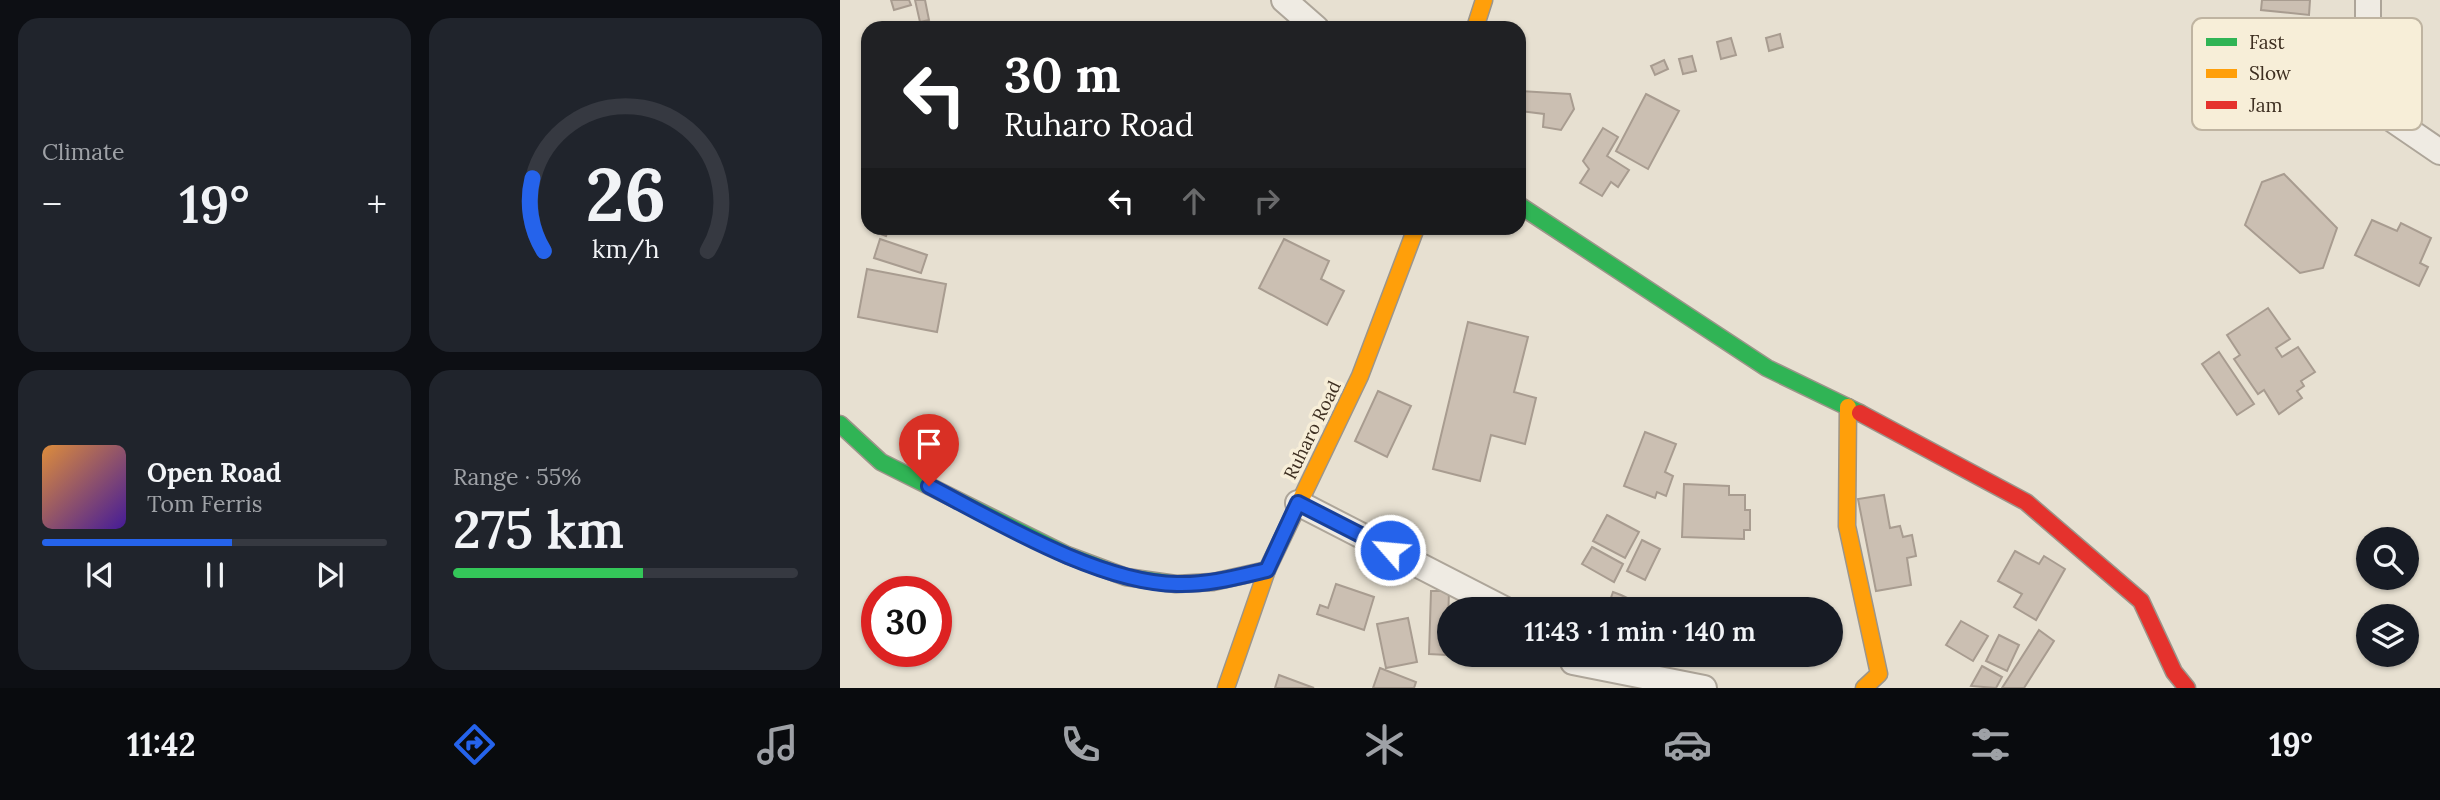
<!DOCTYPE html>
<meta charset="utf-8">
<style>
:root{--surface:#171b24;--page:#20242c;--text:#f1f3f6;--muted:#9ea1a6;--line:#363941;--accent:#2563eb}
body{margin:0;font-family:Lora,serif;background:var(--page);color:var(--text);height:100vh;display:flex;flex-direction:column;font-size:26px;white-space:nowrap}
*{box-sizing:border-box;margin:0}
p{font-size:23px;color:var(--muted)}
.icon{flex:none;width:38px;height:38px;fill:none;stroke:currentColor;stroke-width:2;stroke-linecap:round;stroke-linejoin:round}
.map{position:relative;flex:1;overflow:hidden}
.side{display:flex;flex-direction:column;gap:18px;padding:18px;background:#0d0f14;width:840px}
.side>*{flex:none}
.banner{position:absolute;left:21px;top:21px;width:665px;height:214px;border-radius:21px;box-shadow:0 2px 5px #0004;background:#202124;color:#fff;overflow:hidden}
.fabs{position:absolute;left:1516px;top:527px;display:grid;gap:14px}
.fabs a{display:grid;place-items:center;width:63px;height:63px;border-radius:50%;background:var(--surface);box-shadow:0 2px 5px #0004;font-size:35px}
.speed{position:absolute;left:21px;top:576px;display:flex;gap:14px;font-size:35px;font-weight:700;text-align:center}
.speed>*{display:grid;place-content:center;width:91px;height:91px;border-radius:50%;background:var(--surface);box-shadow:0 2px 5px #0004;line-height:1}
.speed .limit{border:10px solid #d22;background:#fff;color:#111}
.pin{position:absolute;display:grid;place-items:center;width:60px;height:60px;color:#fff;margin:-72px -30px;border-radius:50% 50% 50% 0;rotate:-45deg;box-shadow:0 0 7px #0007}
.pin .icon{rotate:45deg}
.me{position:absolute;width:77px;margin:-38px;rotate:297deg;stroke-linejoin:round;filter:drop-shadow(0 0 5px #0008)}
.turn{display:flex;align-items:center;gap:24px;height:147px;padding:0 28px;font-size:32px}
.turn .icon{width:91px;height:91px;stroke-width:2.5}
.turn b{display:block;font-size:49px;line-height:60px}
.lanes{display:flex;align-items:center;height:66px;padding:0 28px;background:#0003;justify-content:center;gap:35px;direction:ltr}
.lanes .off{opacity:.35}
.big{font-size:52px;font-weight:600;line-height:1.1}
.side .tile{flex:1;display:flex;flex-direction:column;justify-content:center;gap:10px;min-width:0;padding:0 24px;border-radius:21px;background:var(--page)}
.side .dial{align-items:center;gap:0}
.dial svg{height:182px;overflow:visible;fill:none;stroke:var(--line);stroke-width:7;stroke-linecap:round;text-anchor:middle}
.dial text{fill:var(--text);stroke:none}
.song{display:flex;align-items:center;gap:21px}
.cover{width:84px;height:84px;border-radius:10px;background:linear-gradient(135deg,hsl(30 70% 55%),hsl(260 70% 35%))}
.played{height:7px;border-radius:4px;background:linear-gradient(90deg,var(--accent) 55%,var(--line) 55%)}
.keys{display:flex;justify-content:space-around;direction:ltr}
.heat{display:flex;justify-content:space-between;align-items:center;font-size:38px;direction:ltr}
.charge{height:10px;border-radius:5px;background:linear-gradient(90deg,#34c759 55%,var(--line) 0)}
.side .tiles{flex:1;display:grid;gap:18px;grid-template-columns:repeat(2,1fr)}
.trip{position:absolute;left:597px;top:597px;width:406px;height:70px;border-radius:35px;background:var(--surface);box-shadow:0 2px 5px #0004;font-weight:600;line-height:70px;text-align:center}
.menu{display:flex;height:112px;justify-content:space-around;align-items:center;background:#090b0e;color:var(--muted)}
.menu .icon{width:49px;height:49px}
.menu .current{color:var(--accent)}
.menu b{font-size:32px;color:var(--text)}
main{display:flex;flex:1;min-height:0}
.map>svg:first-child{display:block}
.building{fill:#cbbfb2;stroke:#a89c90;stroke-width:2}
.lines{fill:none;stroke-linecap:round;stroke-linejoin:round}
.street-casing{stroke:#ada599;stroke-width:28}
.fast-casing{stroke:#9c958a;stroke-width:19}
.slow-casing{stroke:#9c958a;stroke-width:19}
.jam-casing{stroke:#9c958a;stroke-width:19}
.street{stroke:#efebe3;stroke-width:24}
.fast{stroke:#30b455;stroke-width:16}
.slow{stroke:#ff9f0a;stroke-width:16}
.jam{stroke:#e5322d;stroke-width:16}
.route-casing{stroke:#184099;stroke-width:18}
.route{stroke:#2563eb;stroke-width:12}
.labels{text-anchor:middle;dominant-baseline:central;stroke-width:7;stroke-linejoin:round;paint-order:stroke}
.street-label{font-size:18px;fill:#3d2e20;stroke:#f7eed8}
.key{fill:#f7eed8;stroke:#bfb4a1;stroke-width:2}
.key-label{font-size:19px;fill:#3d2e20}
</style>
<main>
<section class="side">
<div class="tiles">
<div class="tile"><p>Climate</p>
<div class="heat"><a>−</a><b class="big">19°</b><a>+</a></div>
</div>
<div class="tile dial"><svg viewBox="0 0 100 80">
<path d="M14 69A42 42 0 1 1 86 69"/>
<path d="M14 69A42 42 0 0 1 9 37" stroke="#2563eb"/>
<text x="50" y="56" font-size="32" font-weight="700">26</text>
<text x="50" y="72" font-size="11">km/h</text>
</svg></div>
<div class="tile">
<div class="song"><i class="cover"></i><div><b>Open Road</b><p>Tom Ferris</p></div></div>
<div class="played"></div>
<div class="keys"><svg class="icon" aria-label="previous" viewBox="0 0 24 24"><path d="M18 5L8 12l10 7zM5 5v14"/></svg><svg class="icon" aria-label="pause" viewBox="0 0 24 24"><path d="M8 5v14M16 5v14"/></svg><svg class="icon" aria-label="next" viewBox="0 0 24 24"><path d="M6 5l10 7-10 7zM19 5v14"/></svg></div>
</div>
<div class="tile"><p>Range · 55%</p><b class="big">275 km</b><div class="charge"></div></div>
</div>
</section>
<div class="map">
<svg width="1600" height="688" viewBox="0 0 1600 688">
<rect width="100%" height="100%" fill="#e7e0d1"/>
<!-- building -->
<g class="building">
<path d="M51 0H69L71 5 54 10Z"/>
<path d="M75 0H85L89 20 80 22Z"/>
<path d="M1422 0H1470L1469 15 1421 10Z"/>
<path d="M940 34 943 47 929 51 926 38Z"/>
<path d="M891 38 896 55 881 59 877 42Z"/>
<path d="M852 56 856 71 843 74 839 59Z"/>
<path d="M824 60 828 69 815 75 811 66Z"/>
<path d="M679 91 730 94 734 109 721 130 703 127 704 114 679 111Z"/>
<path d="M806 94 839 111 808 169 776 151Z"/>
<path d="M763 128 778 137 767 156 789 170 778 187 771 182 762 196 740 183 749 169 743 161Z"/>
<path d="M1444 174 1497 228 1483 268 1460 273 1405 225 1422 182Z"/>
<path d="M1532 220 1557 231 1561 223 1591 238 1580 263 1588 267 1579 286 1515 255Z"/>
<path d="M37 228H49L46 236 35 232Z"/>
<path d="M40 239 87 255 81 273 34 258Z"/>
<path d="M444 239 489 261 481 279 504 291 487 325 419 288Z"/>
<path d="M27 269 106 284 97 332 18 317Z"/>
<path d="M1428 308 1450 339 1436 348 1442 357 1458 347 1475 372 1461 381 1464 386 1457 391 1462 398 1439 414 1424 390 1418 394 1394 359 1400 355 1387 335Z"/>
<path d="M628 322 688 337 674 392 696 398 685 444 651 435 640 481 593 469Z"/>
<path d="M1379 352 1414 404 1397 415 1362 364Z"/>
<path d="M538 391 571 406 547 457 515 441Z"/>
<path d="M805 432 836 444 825 472 833 476 826 496 817 492 815 498 784 486Z"/>
<path d="M844 484 889 486V495H905V510H910V530H904V539L842 537Z"/>
<path d="M1044 495 1050 528 1060 526 1063 537 1072 535 1076 556 1067 558 1071 585 1036 591 1018 499Z"/>
<path d="M767 515 799 532 785 558 753 541Z"/>
<path d="M802 540 820 549 805 580 787 571Z"/>
<path d="M752 547 783 564 774 582 742 564Z"/>
<path d="M1175 551 1199 564 1204 556 1225 569 1196 620 1174 607 1182 594 1158 581Z"/>
<path d="M496 584 534 597 524 630 477 614 480 605 488 608Z"/>
<path d="M591 591H609L607 655 589 654Z"/>
<path d="M773 592 781 595 810 609H767Z"/>
<path d="M568 618 577 662 546 668 537 624Z"/>
<path d="M1121 621 1148 636 1133 661 1106 645Z"/>
<path d="M1199 630 1214 641 1184 688H1162Z"/>
<path d="M1159 635 1179 645 1167 671 1146 661Z"/>
<path d="M757 654H792L786 668Z"/>
<path d="M1142 666 1162 677 1156 688 1131 686Z"/>
<path d="M540 668 576 682 574 688H533Z"/>
<path d="M439 675 474 688H435Z"/>
</g>
<g class="lines">
<defs>
<g id="street">
<path d="M444 0 476 28"/>
<path d="M1528 0V77L1543 113 1600 152"/>
<path d="M458 503 664 609"/>
<path d="M730 654 733 662 864 688"/>
</g>
<g id="fast">
<path d="M679 205 927 368 1020 413"/>
<path d="M0 424 41 462 227 555 286 577 336 584 373 582 427 570"/>
</g>
<g id="slow">
<path d="M635 28 644 0"/>
<path d="M1008 407 1007 526 1039 674 1024 688"/>
<path d="M386 688 427 570 520 376 576 228"/>
</g>
<path id="jam" d="M1020 413 1186 502 1301 601 1334 672 1347 688"/>
</defs>
<!-- street casing -->
<use href="#street" class="street-casing"/>
<!-- fast casing -->
<use href="#fast" class="fast-casing"/>
<!-- slow casing -->
<use href="#slow" class="slow-casing"/>
<!-- jam casing -->
<use href="#jam" class="jam-casing"/>
<!-- street -->
<use href="#street" class="street"/>
<!-- fast -->
<use href="#fast" class="fast"/>
<!-- slow -->
<use href="#slow" class="slow"/>
<!-- jam -->
<use href="#jam" class="jam"/>
</g>
<g class="lines">
<defs>
<path id="route" d="M89 486C158 522 259 583 337 584 368 585 397 577 427 570L458 503 550 550"/>
</defs>
<!-- route casing -->
<use href="#route" class="route-casing"/>
<!-- route -->
<use href="#route" class="route"/>
</g>
<g class="labels">
<!-- street labels -->
<g class="street-label">
<text transform="translate(472 430) rotate(-64)">Ruharo Road</text>
</g>
</g>
<!-- legend -->
<rect x="1352" y="18" width="230" height="112" rx="10" class="key"/>
<rect x="1366" y="38" width="31" height="8" fill="#30b455"/>
<rect x="1366" y="69" width="31" height="9" fill="#ff9f0a"/>
<rect x="1366" y="101" width="31" height="8" fill="#e5322d"/>
<g class="key-label">
<text x="1409" y="49">Fast</text>
<text x="1409" y="80">Slow</text>
<text x="1409" y="112">Jam</text>
</g>
</svg>
<div class="fabs">
<a><svg class="icon" aria-label="search" viewBox="0 0 24 24"><circle cx="10" cy="10" r="6"/><path d="M15 15l6 6"/></svg></a>
<a><svg class="icon" aria-label="layers" viewBox="0 0 24 24"><path d="M12 4l9 5-9 5-9-5zM3 14l9 5 9-5"/></svg></a>
</div>
<div class="speed"><div class="limit">30</div></div>
<div class="pin" style="left:89px;top:486px;background:#d93025"><svg class="icon" aria-label="arrive" viewBox="0 0 24 24"><path d="M6 21V4h12l-3 4 3 4H6"/></svg></div>
<svg class="me" style="left:550px;top:550px" viewBox="-20 -20 40 40"><circle r="17" fill="#2563eb" stroke="#fff" stroke-width="3"/><path d="M0-11L8 9 0 5-8 9z" fill="#fff"/></svg>
<div class="trip">11:43 · 1 min · 140 m</div>
<div class="banner">
<div class="turn"><svg class="icon" aria-label="left" viewBox="0 0 24 24"><path d="M17 20v-9H6M10 6l-5 5 5 5"/></svg><div><b>30 m</b>Ruharo Road</div></div>
<div class="lanes"><svg class="icon" aria-label="left" viewBox="0 0 24 24"><path d="M17 20v-9H6M10 6l-5 5 5 5"/></svg><svg class="icon off" aria-label="ahead" viewBox="0 0 24 24"><path d="M12 20V5M6 11l6-6 6 6"/></svg><svg class="icon off" aria-label="right" viewBox="0 0 24 24"><path d="M7 20v-9h11M14 6l5 5-5 5"/></svg></div>
</div>
</div>
</main>
<nav class="menu">
<b>11:42</b>
<svg class="icon current" aria-label="directions" viewBox="0 0 24 24"><path d="M12 3l9 9-9 9-9-9zM9 14v-3h6M13 9l2 2-2 2"/></svg>
<svg class="icon" aria-label="music" viewBox="0 0 24 24"><path d="M9 18V5l10-2v13"/><circle cx="6" cy="18" r="3"/><circle cx="16" cy="16" r="3"/></svg>
<svg class="icon" aria-label="phone" viewBox="0 0 24 24"><path d="M5 4h4l2 5-3 2q2 4 5 5l2-3 5 2v4C11 20 4 13 5 4z"/></svg>
<svg class="icon" aria-label="climate" viewBox="0 0 24 24"><path d="M12 3v18M4 7l16 10M4 17L20 7"/></svg>
<svg class="icon" aria-label="car" viewBox="0 0 24 24"><path d="M5 17H2v-5l4-1 3-4h7l3 4 3 1v5h-3M9 17h6M6 11h13"/><circle cx="7" cy="17" r="2"/><circle cx="17" cy="17" r="2"/></svg>
<svg class="icon" aria-label="filters" viewBox="0 0 24 24"><path d="M4 7h16M4 17h16"/><circle cx="9" cy="7" r="2"/><circle cx="15" cy="17" r="2"/></svg>
<b>19°</b>
</nav>
